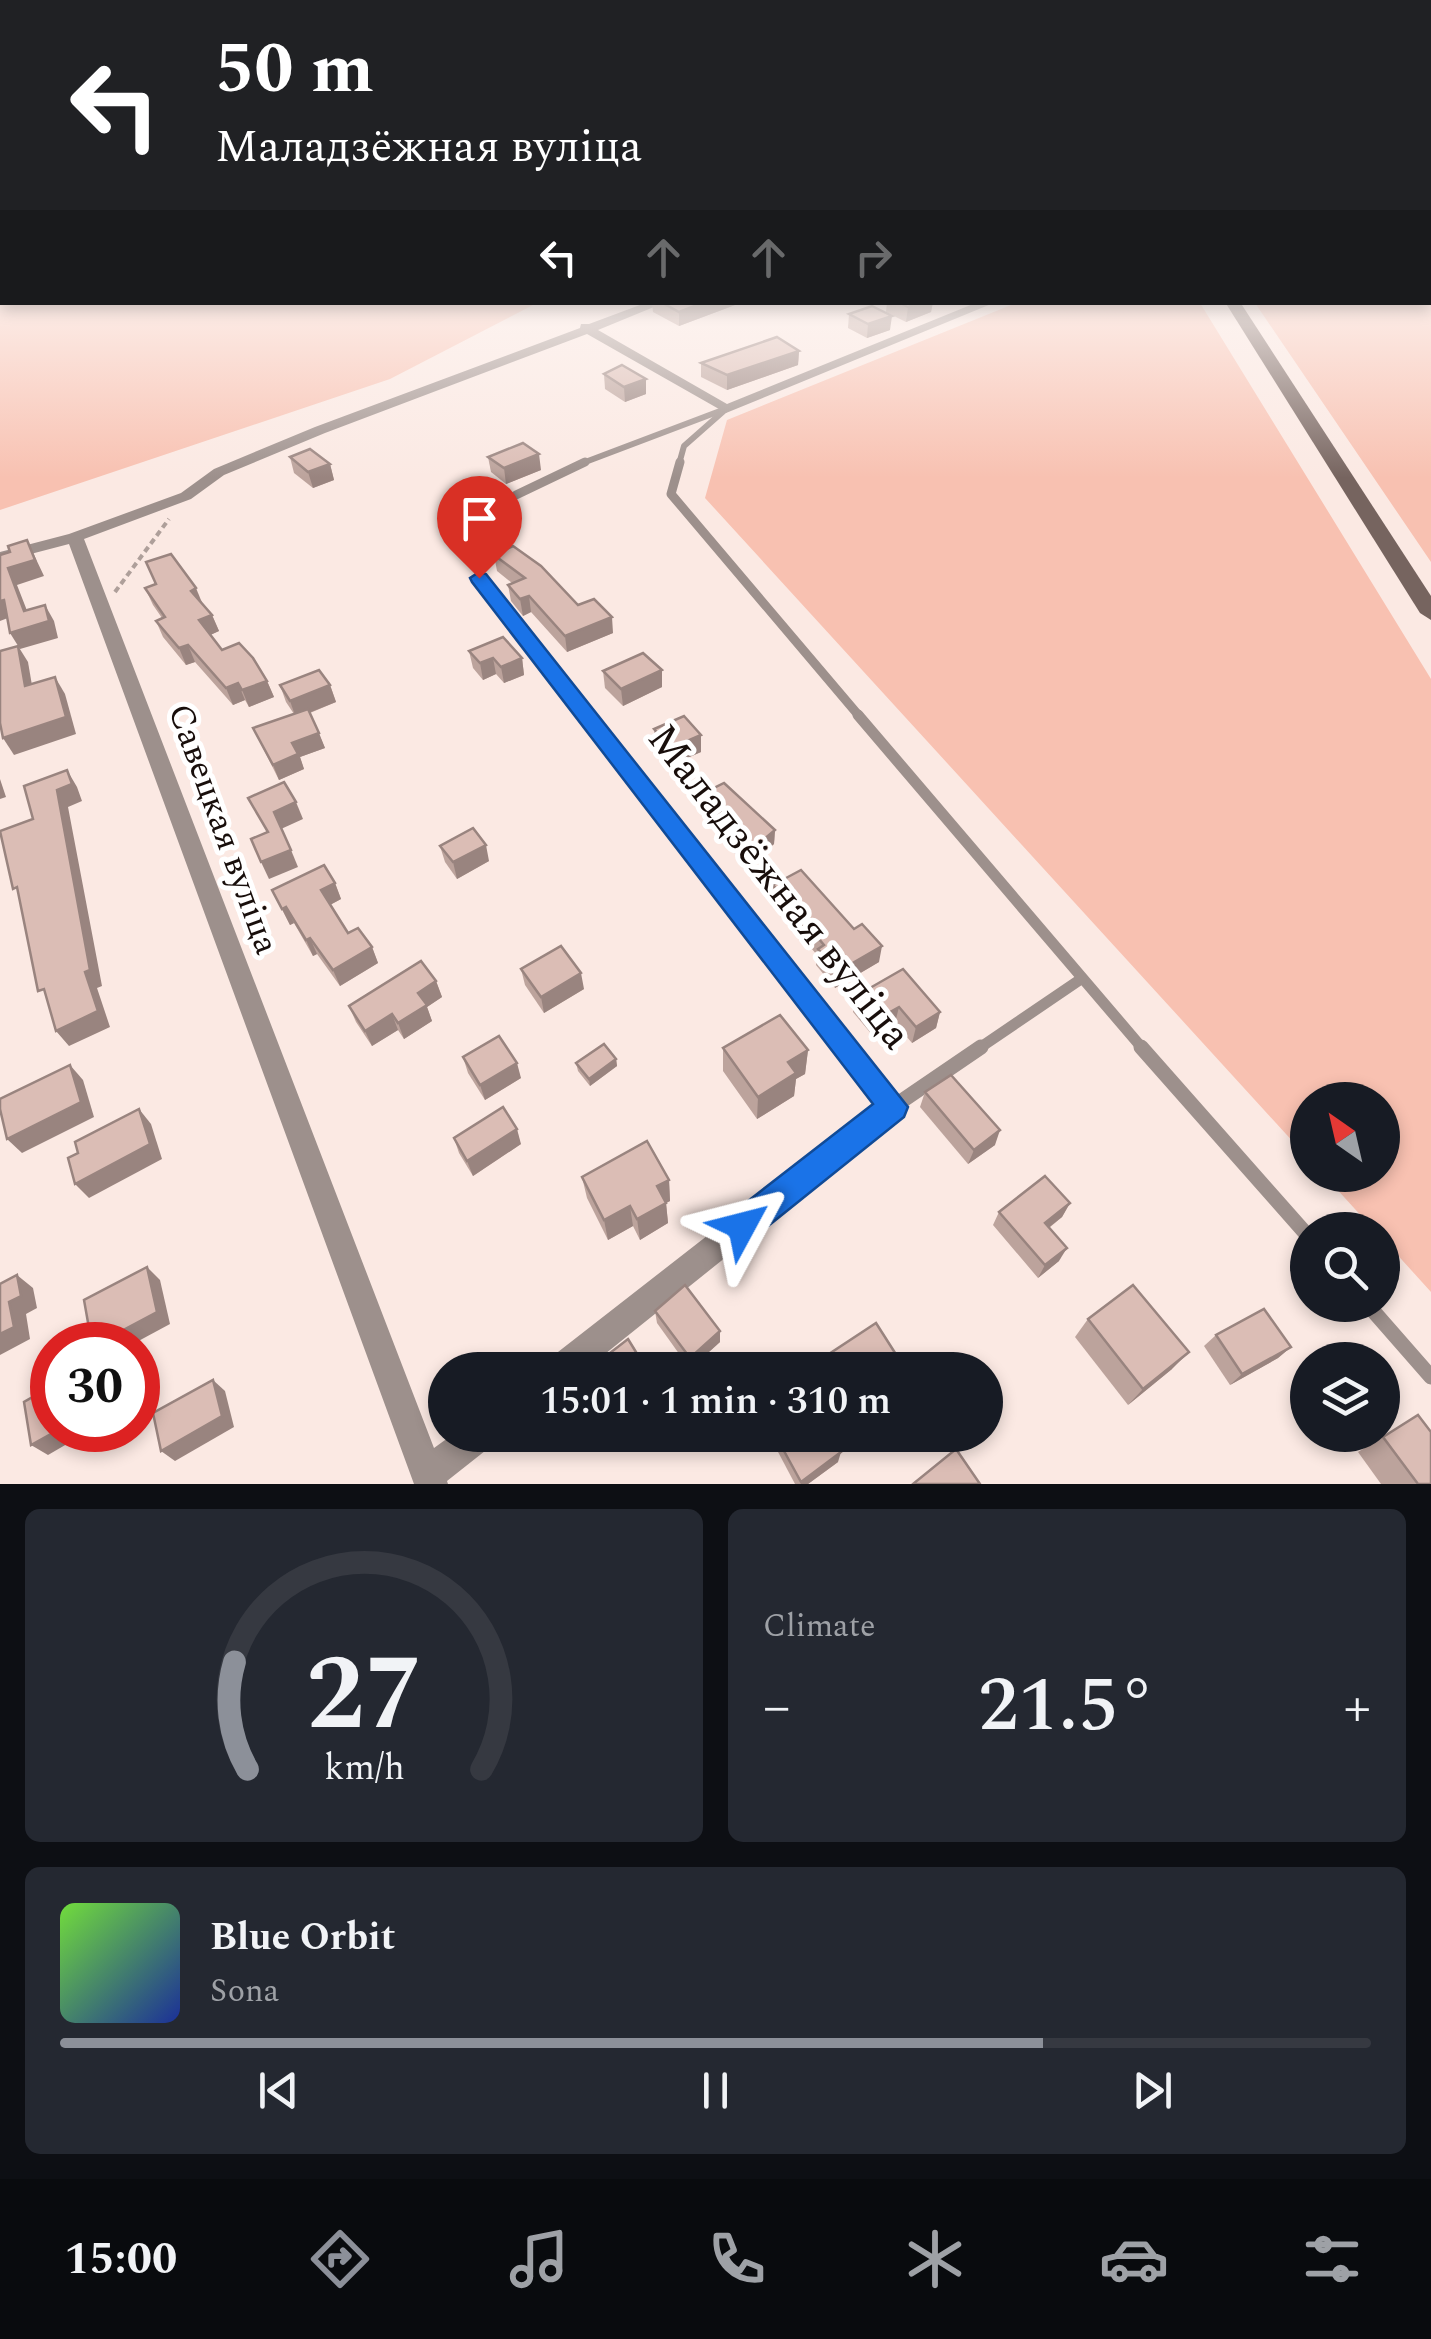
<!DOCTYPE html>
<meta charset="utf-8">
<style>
:root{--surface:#171b24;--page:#242831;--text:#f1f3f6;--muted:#9ea1a6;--line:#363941;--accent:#8c9099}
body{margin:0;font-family:Spectral,serif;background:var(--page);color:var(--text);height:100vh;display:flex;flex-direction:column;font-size:38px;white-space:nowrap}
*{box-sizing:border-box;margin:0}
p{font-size:32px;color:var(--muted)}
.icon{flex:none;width:55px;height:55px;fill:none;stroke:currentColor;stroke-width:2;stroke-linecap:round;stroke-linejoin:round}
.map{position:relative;height:1484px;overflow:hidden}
.sheet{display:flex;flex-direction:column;gap:25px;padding:25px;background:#0d0f14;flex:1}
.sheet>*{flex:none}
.banner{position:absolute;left:0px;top:0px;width:1432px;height:305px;box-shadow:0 5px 15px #0003;background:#202124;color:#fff;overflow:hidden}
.needle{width:65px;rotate:326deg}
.controls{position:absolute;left:1290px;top:1082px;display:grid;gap:20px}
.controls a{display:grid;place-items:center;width:110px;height:110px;border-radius:50%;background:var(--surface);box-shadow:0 5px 15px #0003;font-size:50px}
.speed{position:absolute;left:30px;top:1322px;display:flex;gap:20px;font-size:50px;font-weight:700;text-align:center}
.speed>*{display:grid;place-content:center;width:130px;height:130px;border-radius:50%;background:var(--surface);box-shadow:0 5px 15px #0003;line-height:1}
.speed .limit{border:15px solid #d22;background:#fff;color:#111}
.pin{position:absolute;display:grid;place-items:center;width:85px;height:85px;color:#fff;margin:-102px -42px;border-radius:50% 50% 50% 0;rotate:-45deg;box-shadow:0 0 10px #0007}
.pin .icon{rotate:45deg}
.me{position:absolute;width:110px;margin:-55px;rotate:52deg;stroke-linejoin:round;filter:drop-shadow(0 0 8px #0008)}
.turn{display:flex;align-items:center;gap:35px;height:210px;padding:0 50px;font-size:45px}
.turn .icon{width:130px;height:130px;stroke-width:2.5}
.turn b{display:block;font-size:70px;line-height:85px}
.lanes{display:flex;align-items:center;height:95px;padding:0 50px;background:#0003;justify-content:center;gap:50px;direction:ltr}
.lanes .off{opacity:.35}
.big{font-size:75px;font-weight:600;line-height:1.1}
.sheet .tile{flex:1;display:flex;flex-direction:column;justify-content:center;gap:15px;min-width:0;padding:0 35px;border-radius:15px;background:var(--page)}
.sheet .dial{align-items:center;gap:0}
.dial svg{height:260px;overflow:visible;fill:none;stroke:var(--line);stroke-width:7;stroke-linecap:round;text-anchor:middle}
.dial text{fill:var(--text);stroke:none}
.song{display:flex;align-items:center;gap:30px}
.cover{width:120px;height:120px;border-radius:15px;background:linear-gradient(135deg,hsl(100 70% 55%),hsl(230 70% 35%))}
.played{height:10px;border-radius:5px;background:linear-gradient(90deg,var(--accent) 75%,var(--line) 75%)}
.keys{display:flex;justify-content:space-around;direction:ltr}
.heat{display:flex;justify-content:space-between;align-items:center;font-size:55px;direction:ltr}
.sheet .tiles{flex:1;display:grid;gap:25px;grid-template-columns:1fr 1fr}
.tile:last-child{grid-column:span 2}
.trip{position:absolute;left:428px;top:1352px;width:575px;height:100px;border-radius:50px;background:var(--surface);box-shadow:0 5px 15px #0003;font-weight:600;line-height:100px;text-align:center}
.tabs{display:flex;height:160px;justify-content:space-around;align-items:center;background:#090b0e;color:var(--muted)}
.tabs .icon{width:70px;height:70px}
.tabs .on{color:var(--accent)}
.tabs b{font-size:45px;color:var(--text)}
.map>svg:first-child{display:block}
.green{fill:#f8c1b1}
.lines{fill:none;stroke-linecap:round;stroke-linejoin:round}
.path{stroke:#ae9f9a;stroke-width:4;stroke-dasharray:6 4;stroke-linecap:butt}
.lane-far3{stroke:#9d908c;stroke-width:6}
.lane-far2{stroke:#9d908c;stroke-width:9}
.lane-far1{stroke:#9d908c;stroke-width:11}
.lane{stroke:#9d908c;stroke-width:15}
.street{fill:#9d908c;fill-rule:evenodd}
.secondary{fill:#76645f;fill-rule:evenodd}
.wall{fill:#bca39c}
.shaded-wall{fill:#99847f}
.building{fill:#dbbdb5;stroke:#99847f;stroke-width:2.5}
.route{fill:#1a73e8;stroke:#114b97;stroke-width:2.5}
.labels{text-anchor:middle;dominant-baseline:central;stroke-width:10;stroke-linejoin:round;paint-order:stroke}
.street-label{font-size:35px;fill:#180e0b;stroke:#fff}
.near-street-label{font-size:42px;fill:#180e0b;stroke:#fff}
</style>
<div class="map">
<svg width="1431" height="1484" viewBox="0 0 1431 1484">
<rect width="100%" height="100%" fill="#fbe9e3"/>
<!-- green -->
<g class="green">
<path d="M0 270 2 302 537 303 390 379 0 510Z"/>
<path d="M1431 270V562L1255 303 1430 302Z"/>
<path d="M1016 303H1200L1431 679V1292L1383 1239 1382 1230H1374L1324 1175H1382V1100H1308L1307 1157 705 498 727 420Z"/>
</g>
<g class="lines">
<!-- path -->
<path class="path" d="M115 592 169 519"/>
<!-- lane-far3 -->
<g class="lane-far3">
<path d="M580 464 720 411"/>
<path d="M679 464 684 446 726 409"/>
</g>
<!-- lane-far2 -->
<g class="lane-far2">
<path d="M680 462 671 494 860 717"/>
<path d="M516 495 585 462"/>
</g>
<!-- lane-far1 -->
<g class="lane-far1">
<path d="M858 715 1143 1049"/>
<path d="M978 1049 1081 979"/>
</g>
<!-- lane -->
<g class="lane">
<path d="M1141 1047 1308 1236"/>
<path d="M893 1107 981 1047"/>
<path d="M1368 1305 1431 1377"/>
</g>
<!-- street -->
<g class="street">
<path d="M648 302H666L598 330 727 404 978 302H996L726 413 587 334 325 433 224 475 191 499 84 539 434 1448 452 1435H494L490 1447 447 1481 448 1484H414L69 544 0 562V552L69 534 181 493 214 469 315 427 580 328 581 324H589Z"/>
<path d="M479 573 485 574 906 1107 902 1116 585 1370H544L549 1359 875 1105 473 582 471 578Z"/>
</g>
<!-- secondary -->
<path class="secondary" d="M1225 302H1240L1431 596V620L1420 613Z"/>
</g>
<!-- wall -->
<g class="wall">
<path d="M652 302H743L679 326 653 312Z"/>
<path d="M887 302H933L931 312 906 322 886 312Z"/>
<path d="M849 314 890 330 867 338 848 328Z"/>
<path d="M799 351 798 365 727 390 701 377V363Z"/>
<path d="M604 374 646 394 625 402 605 389Z"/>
<path d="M290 457 330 464 334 480 313 488 294 473Z"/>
<path d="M488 457 541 470 506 484 491 472Z"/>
<path d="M494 555 578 605 613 633 567 652 531 612 523 616 511 601 508 585 512 583 497 571Z"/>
<path d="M145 588 203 605 212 615 219 631 210 635 222 650 267 681 274 697 249 707 245 700 233 705 195 662 186 665 163 637 156 621 162 618 153 605Z"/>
<path d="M469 651 522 658 524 675 504 683 496 674 483 680 473 668Z"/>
<path d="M603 671 662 687 623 706 605 688Z"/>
<path d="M280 685H330L336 702 310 713 325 748 300 757 304 769 279 780 253 728 294 714 286 702Z"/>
<path d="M654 729 701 735V752L671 765 655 746Z"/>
<path d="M708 791 775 830 774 844 748 866 727 846V832L730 830 708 805Z"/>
<path d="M440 846 489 861 457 879 445 862Z"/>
<path d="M335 883 341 899 330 905 348 933 372 947 378 963 340 986 317 954 313 956 294 923 290 925 272 890Z"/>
<path d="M773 885 879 962 835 988 816 965 817 955 772 902Z"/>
<path d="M521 969 584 989 544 1013 525 985Z"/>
<path d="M436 981 442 997 427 1007 432 1021 404 1039 398 1030 372 1046 356 1022 349 1006Z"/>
<path d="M856 996 940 1012 936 1028 912 1043 895 1023 873 1036 853 1012Z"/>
<path d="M723 1048 808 1050 805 1074 796 1079 794 1096 757 1119 723 1071Z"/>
<path d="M463 1057 521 1078 485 1100 468 1073Z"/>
<path d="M616 1059 617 1066 590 1086 578 1071 576 1063Z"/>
<path d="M925 1092 995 1145 968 1164 920 1107Z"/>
<path d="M454 1138 521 1144 473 1176 459 1153Z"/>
<path d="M582 1177 669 1180 670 1201 666 1203 668 1223 640 1240 633 1226 608 1240 587 1198Z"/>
<path d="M1070 1203 1062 1217 1049 1228 1059 1261 1038 1278 993 1225 999 1212Z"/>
<path d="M655 1311 720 1342 690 1369 657 1323Z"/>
<path d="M1088 1319 1172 1369 1128 1405 1075 1337Z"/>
<path d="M1216 1335 1291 1347 1278 1358 1230 1385 1204 1346Z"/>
<path d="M826 1356 892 1367 888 1370H824L823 1368Z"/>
<path d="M1418 1415 1431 1484H1381L1358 1452Z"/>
<path d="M778 1440 838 1462 808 1484H795L777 1450Z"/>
</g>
<!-- shaded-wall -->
<g class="shaded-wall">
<path d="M705 302H743L679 326V312Z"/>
<path d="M922 302H933L931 312 906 322 908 307Z"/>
<path d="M892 316 890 330 867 338 868 324Z"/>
<path d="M799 351 798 365 727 390V375Z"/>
<path d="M646 379V394L625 402 624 387Z"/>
<path d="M539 454 541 470 506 484 504 468Z"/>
<path d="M330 464 334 480 313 488 308 472Z"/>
<path d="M27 540 44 576 17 585 33 626 45 605 54 621 58 638 20 649 10 633 24 611 8 568Z"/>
<path d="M196 588 203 605 191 591Z"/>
<path d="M529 596 531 612 523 616 520 599Z"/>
<path d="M4 600 13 616 0 621V601Z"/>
<path d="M212 615 219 631 206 637 199 620Z"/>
<path d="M612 617 613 633 567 652 565 636Z"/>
<path d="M188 645 195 662 186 665 179 648Z"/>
<path d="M18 646 28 662 35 703 25 686Z"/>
<path d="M493 658 496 674 483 680 480 663Z"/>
<path d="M522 658 524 675 504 683 501 667Z"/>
<path d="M662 670V687L623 706 621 689Z"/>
<path d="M55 677 65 694 76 734 14 755 3 738Z"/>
<path d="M267 681 274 697 249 707 242 690Z"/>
<path d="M238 683 245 700 233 705 226 688Z"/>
<path d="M330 685 336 702 296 718 290 701Z"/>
<path d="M319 733 325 748 300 757 304 769 279 780 273 765 292 743Z"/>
<path d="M701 735V752L671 765V748Z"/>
<path d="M67 770 77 787 82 801 68 807 102 986 97 988 110 1027 69 1046 56 1031 85 972 57 790Z"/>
<path d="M0 779 6 797 0 799Z"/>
<path d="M296 802 303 819 281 829 274 812Z"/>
<path d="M775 830 774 844 748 866 749 852Z"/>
<path d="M486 845 489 861 457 879 453 862Z"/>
<path d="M291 850 298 867 269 879 261 862Z"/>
<path d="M335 883 341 899 328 906 321 890Z"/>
<path d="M286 907 294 923 290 925 282 909Z"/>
<path d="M310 938 317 954 313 956 306 940Z"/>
<path d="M882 946 879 962 835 988 837 972Z"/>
<path d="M372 947 378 963 340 986 333 970Z"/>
<path d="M581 973 584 989 544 1013 541 997Z"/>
<path d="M436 981 442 997 427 1007 432 1021 404 1039 398 1023 418 993Z"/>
<path d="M899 1007 895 1023 873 1036 876 1020Z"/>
<path d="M940 1012 936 1028 912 1043 916 1027Z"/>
<path d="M392 1014 398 1030 372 1046 365 1031Z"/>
<path d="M808 1050 805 1074 796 1079 794 1096 757 1119 758 1097 788 1062Z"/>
<path d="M616 1059 617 1066 590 1086 589 1079Z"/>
<path d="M517 1063 521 1078 485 1100 480 1085Z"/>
<path d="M70 1065 83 1080 94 1117 22 1153 7 1139Z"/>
<path d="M139 1109 151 1124 162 1159 89 1198 75 1184Z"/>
<path d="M517 1129 521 1144 473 1176 467 1161Z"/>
<path d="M1000 1130 995 1145 968 1164 974 1150Z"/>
<path d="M669 1180 670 1201 666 1203 668 1223 640 1240 637 1219 657 1186Z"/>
<path d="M1070 1203 1062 1217 1038 1236 1045 1223Z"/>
<path d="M630 1206 633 1226 608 1240 604 1220Z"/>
<path d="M1067 1248 1059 1261 1038 1278 1045 1265Z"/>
<path d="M147 1267 160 1280 170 1324 131 1345H95Z"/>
<path d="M17 1275 33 1288 37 1308 26 1314 30 1339 0 1355V1334Z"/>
<path d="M720 1331V1342L690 1369V1358Z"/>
<path d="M1291 1347 1278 1358 1230 1385 1242 1374Z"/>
<path d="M1189 1352 1172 1369 1128 1405 1143 1389Z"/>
<path d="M897 1356 892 1367 888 1370H876Z"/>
<path d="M213 1380 225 1391 234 1427 175 1461 161 1451Z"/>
<path d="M58 1430H91L48 1455 31 1445Z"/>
<path d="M841 1452 838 1462 808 1484H801V1482Z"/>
</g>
<!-- building -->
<g class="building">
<path d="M661 302H705L679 312Z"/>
<path d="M898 302H922L908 307Z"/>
<path d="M872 306 892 316 868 324 849 314Z"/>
<path d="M777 337 799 351 727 375 701 363Z"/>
<path d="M622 365 646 379 624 387 604 374Z"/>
<path d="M523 443 539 454 504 468 488 457Z"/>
<path d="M310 449 330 464 308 472 290 457Z"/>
<path d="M27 540 35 560 8 568 24 611 45 605 49 621 10 633 4 600 0 601V555L10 552 8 546Z"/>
<path d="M513 546 541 566 578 605 594 599 612 617 565 636 529 596 520 599 508 585 525 578 494 555Z"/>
<path d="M171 554 196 588 191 591 212 615 199 620 222 650 239 643 253 658 267 681 242 690 238 683 226 688 188 645 179 648 156 621 165 617 145 588 156 584 146 562Z"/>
<path d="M503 637 522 658 501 667 493 658 480 663 469 651Z"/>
<path d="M18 646 25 686 55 677 66 717 3 738 0 723V651Z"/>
<path d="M643 653 662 670 621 689 603 671Z"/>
<path d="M319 670 330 685 290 701 280 685Z"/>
<path d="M308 709 319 733 292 743 298 754 273 765 253 728Z"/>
<path d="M684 716 701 735 671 748 654 729Z"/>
<path d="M67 770 72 784 57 790 90 970 85 972 98 1011 56 1031 44 989 38 991 17 887 13 889 0 831 33 819 24 786Z"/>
<path d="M284 782 296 802 274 812 291 850 261 862 251 839 268 832 248 798Z"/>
<path d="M724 783 775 830 749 852 727 832 738 825 708 791Z"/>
<path d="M473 828 486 845 453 862 440 846Z"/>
<path d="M324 865 335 883 321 890 348 933 358 928 372 947 333 970 310 938 306 940 286 907 282 909 272 890Z"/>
<path d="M801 870 854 929 862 924 882 946 837 972 818 949 824 945 773 885Z"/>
<path d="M561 946 581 973 541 997 521 969Z"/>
<path d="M421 961 436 981 418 993 427 1005 398 1023 392 1014 365 1031 349 1006Z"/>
<path d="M903 969 940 1012 916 1027 899 1007 876 1020 856 996Z"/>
<path d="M780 1015 808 1050 788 1062 796 1073 758 1097 723 1048Z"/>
<path d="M499 1036 517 1063 480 1085 463 1057Z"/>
<path d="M604 1044 616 1059 589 1079 576 1063Z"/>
<path d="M70 1065 81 1102 7 1139 0 1109V1099Z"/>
<path d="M951 1075 1000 1130 974 1150 925 1092Z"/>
<path d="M503 1107 517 1129 467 1161 454 1138Z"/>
<path d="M139 1109 150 1144 75 1184 68 1158 78 1153 75 1142Z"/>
<path d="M647 1141 669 1180 657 1186 666 1203 637 1219 630 1206 604 1220 582 1177Z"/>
<path d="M1045 1176 1070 1203 1045 1223 1067 1248 1045 1265 999 1212Z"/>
<path d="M147 1267 157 1312 95 1345H92L84 1300Z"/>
<path d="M17 1275 21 1296 9 1302 14 1327 0 1334V1284Z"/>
<path d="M685 1285 720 1331 690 1358 655 1311Z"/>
<path d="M1133 1285 1189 1352 1143 1389 1088 1319Z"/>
<path d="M1264 1309 1291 1347 1242 1374 1216 1335Z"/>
<path d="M876 1323 897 1356 876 1370H834L826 1356Z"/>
<path d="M628 1339 647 1370H588Z"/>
<path d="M213 1380 222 1416 161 1451 153 1413Z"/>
<path d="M52 1386V1430H58L31 1445 24 1402Z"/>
<path d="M1418 1415 1431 1432V1484H1418L1383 1437Z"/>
<path d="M786 1435H831L841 1452 801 1482 778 1440Z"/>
<path d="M956 1449 980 1484H913Z"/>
</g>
<!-- sky -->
<linearGradient id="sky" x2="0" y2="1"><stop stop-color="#adafc6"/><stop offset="0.56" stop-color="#fdf5f2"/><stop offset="1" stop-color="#fdf5f2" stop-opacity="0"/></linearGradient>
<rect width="1431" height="478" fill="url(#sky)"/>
<!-- route -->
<path class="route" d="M479 572 486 574 908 1107 904 1117 753 1238 742 1243 730 1238 725 1226 730 1215 873 1104 472 582 470 578Z"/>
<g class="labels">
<!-- street labels -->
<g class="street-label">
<text transform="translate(223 829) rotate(70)">Савецкая вуліца</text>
</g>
<!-- near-street labels -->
<g class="near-street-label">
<text transform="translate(779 887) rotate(52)">Маладзёжная вуліца</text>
</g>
</g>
</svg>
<div class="controls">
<a><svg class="needle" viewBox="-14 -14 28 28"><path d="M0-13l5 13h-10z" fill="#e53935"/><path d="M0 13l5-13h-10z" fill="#9ea1a6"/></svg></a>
<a><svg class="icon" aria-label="search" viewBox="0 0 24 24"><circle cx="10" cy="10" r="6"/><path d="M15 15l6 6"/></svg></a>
<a><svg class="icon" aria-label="layers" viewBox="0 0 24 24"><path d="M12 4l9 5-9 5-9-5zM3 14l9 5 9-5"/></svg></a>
</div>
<div class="speed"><div class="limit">30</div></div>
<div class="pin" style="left:479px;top:578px;background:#d93025"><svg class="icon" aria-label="arrive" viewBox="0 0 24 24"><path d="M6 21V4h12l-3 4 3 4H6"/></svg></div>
<svg class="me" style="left:742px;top:1226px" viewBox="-20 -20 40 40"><path d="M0-17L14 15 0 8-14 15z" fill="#1a73e8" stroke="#fff" stroke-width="4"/></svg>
<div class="trip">15:01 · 1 min · 310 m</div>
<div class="banner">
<div class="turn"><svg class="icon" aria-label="left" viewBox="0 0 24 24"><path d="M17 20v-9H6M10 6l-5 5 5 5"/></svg><div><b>50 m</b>Маладзёжная вуліца</div></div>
<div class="lanes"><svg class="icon" aria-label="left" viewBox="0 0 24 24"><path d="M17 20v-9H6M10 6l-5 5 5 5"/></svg><svg class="icon off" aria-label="ahead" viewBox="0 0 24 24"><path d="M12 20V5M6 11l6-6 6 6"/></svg><svg class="icon off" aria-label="ahead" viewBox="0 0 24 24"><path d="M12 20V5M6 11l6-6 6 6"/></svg><svg class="icon off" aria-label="right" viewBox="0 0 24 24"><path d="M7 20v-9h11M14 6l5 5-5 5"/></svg></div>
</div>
</div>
<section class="sheet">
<div class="tiles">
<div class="tile dial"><svg viewBox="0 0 100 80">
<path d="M14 69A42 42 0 1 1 86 69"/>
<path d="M14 69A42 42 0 0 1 10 36" stroke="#8c9099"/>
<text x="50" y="56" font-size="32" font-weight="700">27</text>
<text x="50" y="72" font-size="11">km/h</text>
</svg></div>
<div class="tile"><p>Climate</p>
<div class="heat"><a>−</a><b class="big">21.5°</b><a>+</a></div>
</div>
<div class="tile">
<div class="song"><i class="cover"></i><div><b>Blue Orbit</b><p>Sona</p></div></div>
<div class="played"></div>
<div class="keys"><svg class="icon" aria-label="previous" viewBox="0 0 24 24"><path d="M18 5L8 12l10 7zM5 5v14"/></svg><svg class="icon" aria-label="pause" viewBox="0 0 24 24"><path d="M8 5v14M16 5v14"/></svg><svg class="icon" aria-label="next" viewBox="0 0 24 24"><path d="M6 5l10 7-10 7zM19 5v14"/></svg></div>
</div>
</div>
</section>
<nav class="tabs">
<b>15:00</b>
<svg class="icon on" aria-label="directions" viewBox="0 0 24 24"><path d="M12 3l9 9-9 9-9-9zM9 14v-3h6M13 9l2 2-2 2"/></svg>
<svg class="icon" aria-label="music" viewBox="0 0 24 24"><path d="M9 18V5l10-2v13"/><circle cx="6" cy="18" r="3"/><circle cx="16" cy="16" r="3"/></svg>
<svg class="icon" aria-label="phone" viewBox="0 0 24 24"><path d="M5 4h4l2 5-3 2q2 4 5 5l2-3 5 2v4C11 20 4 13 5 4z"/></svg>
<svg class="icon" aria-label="climate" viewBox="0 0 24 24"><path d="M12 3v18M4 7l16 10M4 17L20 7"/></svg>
<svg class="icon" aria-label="car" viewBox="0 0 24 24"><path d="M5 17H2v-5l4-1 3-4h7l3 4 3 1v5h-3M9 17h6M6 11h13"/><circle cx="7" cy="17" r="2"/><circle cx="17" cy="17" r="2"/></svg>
<svg class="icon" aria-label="filters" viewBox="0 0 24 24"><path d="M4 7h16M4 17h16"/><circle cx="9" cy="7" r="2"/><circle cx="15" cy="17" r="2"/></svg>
</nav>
